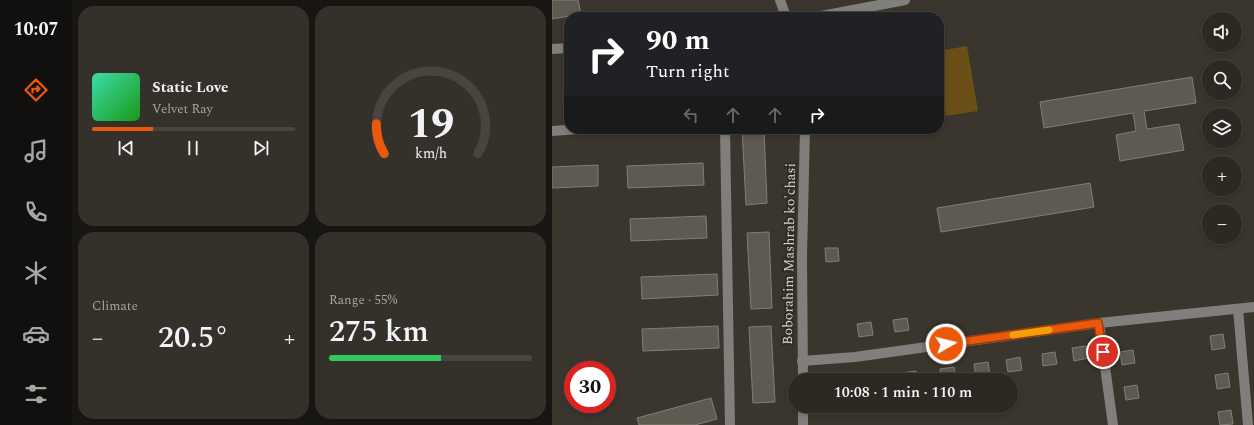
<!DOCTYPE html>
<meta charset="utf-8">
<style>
:root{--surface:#2c2822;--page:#34302a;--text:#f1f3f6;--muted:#a6a6a5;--line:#484440;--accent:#ea580c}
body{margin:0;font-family:Spectral,serif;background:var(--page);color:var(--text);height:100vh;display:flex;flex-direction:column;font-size:15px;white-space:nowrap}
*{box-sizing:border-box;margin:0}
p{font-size:13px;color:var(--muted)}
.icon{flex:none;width:22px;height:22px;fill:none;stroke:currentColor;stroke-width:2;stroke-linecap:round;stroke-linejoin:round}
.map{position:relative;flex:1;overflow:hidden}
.side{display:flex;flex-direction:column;gap:6px;padding:6px;background:#181613;width:480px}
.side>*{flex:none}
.banner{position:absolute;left:12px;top:12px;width:380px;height:122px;border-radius:16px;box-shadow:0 2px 6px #0003,0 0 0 1px var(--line);background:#202124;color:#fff;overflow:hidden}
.tools{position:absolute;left:650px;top:12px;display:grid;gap:8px}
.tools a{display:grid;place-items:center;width:40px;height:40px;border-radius:50%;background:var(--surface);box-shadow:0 2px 6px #0003,0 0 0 1px var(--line);font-size:20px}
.speed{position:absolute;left:12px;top:361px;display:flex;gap:8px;font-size:20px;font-weight:700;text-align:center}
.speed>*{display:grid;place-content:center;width:52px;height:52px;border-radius:50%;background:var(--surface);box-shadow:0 2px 6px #0003,0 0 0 1px var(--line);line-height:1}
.speed .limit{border:6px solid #d22;background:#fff;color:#111}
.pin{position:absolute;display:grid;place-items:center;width:34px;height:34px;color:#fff;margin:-17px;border:2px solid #fff;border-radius:50%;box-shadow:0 1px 4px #0007}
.me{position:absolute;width:44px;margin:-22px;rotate:82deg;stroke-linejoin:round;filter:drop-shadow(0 0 3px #0008)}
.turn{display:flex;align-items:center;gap:14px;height:84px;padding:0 16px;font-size:18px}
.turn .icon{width:52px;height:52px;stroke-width:2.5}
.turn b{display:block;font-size:28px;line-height:34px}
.lanes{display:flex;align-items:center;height:38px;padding:0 16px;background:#0003;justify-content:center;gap:20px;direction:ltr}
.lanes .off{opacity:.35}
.big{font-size:30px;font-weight:600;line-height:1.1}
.side .card{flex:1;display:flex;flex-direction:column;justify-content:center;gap:6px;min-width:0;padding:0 14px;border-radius:16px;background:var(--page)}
.side .dial{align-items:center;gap:0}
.dial svg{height:104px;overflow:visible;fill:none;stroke:var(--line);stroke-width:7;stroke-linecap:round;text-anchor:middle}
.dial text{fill:var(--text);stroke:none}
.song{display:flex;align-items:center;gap:12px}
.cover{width:48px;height:48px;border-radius:6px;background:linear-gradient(135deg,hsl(160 70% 55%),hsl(120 70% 35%))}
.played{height:4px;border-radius:2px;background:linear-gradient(90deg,var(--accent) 30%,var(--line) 30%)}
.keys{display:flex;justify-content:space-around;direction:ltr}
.heat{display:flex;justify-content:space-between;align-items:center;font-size:22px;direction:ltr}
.charge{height:6px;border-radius:3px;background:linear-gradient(90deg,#34c759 55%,var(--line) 0)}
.side .tiles{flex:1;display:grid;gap:6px;grid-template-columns:repeat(2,1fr)}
.trip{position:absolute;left:236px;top:373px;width:230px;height:40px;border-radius:20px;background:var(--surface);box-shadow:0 2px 6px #0003,0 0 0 1px var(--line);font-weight:600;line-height:40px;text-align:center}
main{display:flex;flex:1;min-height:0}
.dock{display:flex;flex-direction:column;width:72px;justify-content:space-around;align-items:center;background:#12100e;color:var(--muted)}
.dock .icon{width:28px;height:28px}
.dock .on{color:var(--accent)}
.dock b{font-size:18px;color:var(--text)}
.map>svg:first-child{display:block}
.green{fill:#6a4f16}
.building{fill:#5f5a51;stroke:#837e75}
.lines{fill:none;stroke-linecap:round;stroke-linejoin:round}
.minor{stroke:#817f7b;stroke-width:10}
.route-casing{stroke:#983908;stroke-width:10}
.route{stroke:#ea580c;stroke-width:7}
.slow{stroke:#f59e0b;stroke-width:7}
.labels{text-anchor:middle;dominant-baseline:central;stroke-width:4;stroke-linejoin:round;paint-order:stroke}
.street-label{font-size:14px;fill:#d7d4cf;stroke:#302c24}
</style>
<main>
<nav class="dock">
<b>10:07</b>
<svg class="icon on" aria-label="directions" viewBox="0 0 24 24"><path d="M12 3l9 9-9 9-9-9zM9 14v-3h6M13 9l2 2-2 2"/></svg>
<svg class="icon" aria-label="music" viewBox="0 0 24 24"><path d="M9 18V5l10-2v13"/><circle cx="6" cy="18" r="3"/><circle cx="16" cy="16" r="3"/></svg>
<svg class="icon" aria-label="phone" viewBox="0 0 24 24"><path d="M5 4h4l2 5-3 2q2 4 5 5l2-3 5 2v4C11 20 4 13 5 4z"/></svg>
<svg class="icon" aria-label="climate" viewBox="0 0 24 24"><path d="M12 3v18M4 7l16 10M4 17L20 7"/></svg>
<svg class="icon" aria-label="car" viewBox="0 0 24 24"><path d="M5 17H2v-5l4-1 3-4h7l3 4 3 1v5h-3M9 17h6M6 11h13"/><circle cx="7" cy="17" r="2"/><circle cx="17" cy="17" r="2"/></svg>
<svg class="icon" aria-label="filters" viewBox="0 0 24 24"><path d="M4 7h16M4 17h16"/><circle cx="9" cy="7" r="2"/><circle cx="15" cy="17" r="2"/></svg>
</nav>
<section class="side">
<div class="tiles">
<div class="card">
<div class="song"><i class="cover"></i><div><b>Static Love</b><p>Velvet Ray</p></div></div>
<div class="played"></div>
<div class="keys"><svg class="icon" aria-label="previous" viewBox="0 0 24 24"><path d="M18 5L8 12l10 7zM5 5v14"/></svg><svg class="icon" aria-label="pause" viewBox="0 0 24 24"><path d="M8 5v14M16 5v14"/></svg><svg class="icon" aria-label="next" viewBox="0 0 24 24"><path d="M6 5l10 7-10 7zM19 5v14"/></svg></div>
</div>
<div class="card dial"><svg viewBox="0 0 100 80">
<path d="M14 69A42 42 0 1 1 86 69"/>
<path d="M14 69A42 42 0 0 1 8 46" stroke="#ea580c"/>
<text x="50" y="56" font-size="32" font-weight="700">19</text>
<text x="50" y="72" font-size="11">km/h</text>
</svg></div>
<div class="card"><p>Climate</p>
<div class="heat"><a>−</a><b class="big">20.5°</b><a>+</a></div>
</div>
<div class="card"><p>Range · 55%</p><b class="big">275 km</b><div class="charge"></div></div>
</div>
</section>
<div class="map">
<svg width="702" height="425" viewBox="0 0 702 425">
<rect width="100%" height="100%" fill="#3a362e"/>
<!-- green -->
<path class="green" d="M415 46 426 111 394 116 387 72V51Z"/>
<!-- building -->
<g class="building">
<path d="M0 0H26L29 14 0 19Z"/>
<path d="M640 77 644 103 592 111 595 129 627 124 632 150 568 161 564 135 584 131 581 113 492 128 488 102Z"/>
<path d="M11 95H17V117H14Z"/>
<path d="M190 129H212L215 203 194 205Z"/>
<path d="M151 163 152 185 76 188 75 166Z"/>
<path d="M46 165V186L0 188V167Z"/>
<path d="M538 183 542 207 389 232 385 208Z"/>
<path d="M154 216 155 238 79 241 78 219Z"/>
<path d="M217 232 220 308 199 309 195 233Z"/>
<path d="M273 248H286L287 261 274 262Z"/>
<path d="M165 274 166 295 90 299 89 277Z"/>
<path d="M355 318 357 330 343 332 341 320Z"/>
<path d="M319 322 321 335 307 337 305 324Z"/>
<path d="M166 326 167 348 91 351 90 329Z"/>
<path d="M219 326 223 402 201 403 197 327Z"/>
<path d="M671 334 673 348 660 350 658 336Z"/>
<path d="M534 346 536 358 522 361 520 348Z"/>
<path d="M581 350 583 363 570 365 568 352Z"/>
<path d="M503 352 505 364 491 366 490 354Z"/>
<path d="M468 357 470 370 456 372 454 360Z"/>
<path d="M436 362 438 375 424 377 422 364Z"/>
<path d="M402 367 404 380H390L388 369Z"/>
<path d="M364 371 365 380H351L350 373Z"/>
<path d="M676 373 678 387 665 389 663 375Z"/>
<path d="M329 376 330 380H316V378Z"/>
<path d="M585 385 587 398 574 400 572 387Z"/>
<path d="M159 398 165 419 143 425H87L85 418Z"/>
<path d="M679 410 681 424 668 425 666 412Z"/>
</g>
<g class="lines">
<!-- minor -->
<g class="minor">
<path d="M228 0 234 17"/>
<path d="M264 17 353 0"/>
<path d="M0 49 17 48"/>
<path d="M173 129 178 425"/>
<path d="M0 131 27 129"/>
<path d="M686 309 696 425"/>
<path d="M547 323 561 425"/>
<path d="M250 361 303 357 547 323 702 307"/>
<path d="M251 380 250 257 253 129"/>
<path d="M251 406V425"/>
</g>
</g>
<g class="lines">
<defs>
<path id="route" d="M394 344 546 323 551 352"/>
</defs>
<!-- route casing -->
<use href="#route" class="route-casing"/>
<!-- route -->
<use href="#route" class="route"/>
<!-- slow -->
<path class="slow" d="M461 335 497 330"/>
</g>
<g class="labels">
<!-- street labels -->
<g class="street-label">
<text transform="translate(237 254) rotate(-89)">Boborahim Mashrab ko'chasi</text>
</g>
</g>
</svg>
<div class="tools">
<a><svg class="icon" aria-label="sound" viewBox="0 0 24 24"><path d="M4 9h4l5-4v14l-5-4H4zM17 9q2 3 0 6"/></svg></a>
<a><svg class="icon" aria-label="search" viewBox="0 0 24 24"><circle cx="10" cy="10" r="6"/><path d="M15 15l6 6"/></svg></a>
<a><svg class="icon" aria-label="layers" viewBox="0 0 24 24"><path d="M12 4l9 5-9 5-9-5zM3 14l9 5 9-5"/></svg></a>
<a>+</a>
<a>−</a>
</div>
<div class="speed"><div class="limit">30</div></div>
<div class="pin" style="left:551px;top:352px;background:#d93025"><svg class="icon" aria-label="arrive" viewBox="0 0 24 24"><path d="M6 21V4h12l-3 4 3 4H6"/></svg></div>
<svg class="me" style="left:394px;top:344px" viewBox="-20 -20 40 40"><circle r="17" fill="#ea580c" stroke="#fff" stroke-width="3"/><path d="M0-11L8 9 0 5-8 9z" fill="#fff"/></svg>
<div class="trip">10:08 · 1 min · 110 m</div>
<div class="banner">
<div class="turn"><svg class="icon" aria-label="right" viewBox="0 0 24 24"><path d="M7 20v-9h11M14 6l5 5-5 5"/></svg><div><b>90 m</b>Turn right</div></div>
<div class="lanes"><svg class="icon off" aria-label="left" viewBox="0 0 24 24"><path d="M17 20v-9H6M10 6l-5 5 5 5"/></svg><svg class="icon off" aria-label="ahead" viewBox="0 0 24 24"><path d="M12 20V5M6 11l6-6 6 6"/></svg><svg class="icon off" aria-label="ahead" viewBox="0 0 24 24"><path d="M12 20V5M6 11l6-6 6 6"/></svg><svg class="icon" aria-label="right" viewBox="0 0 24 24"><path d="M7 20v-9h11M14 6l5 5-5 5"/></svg></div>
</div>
</div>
</main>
